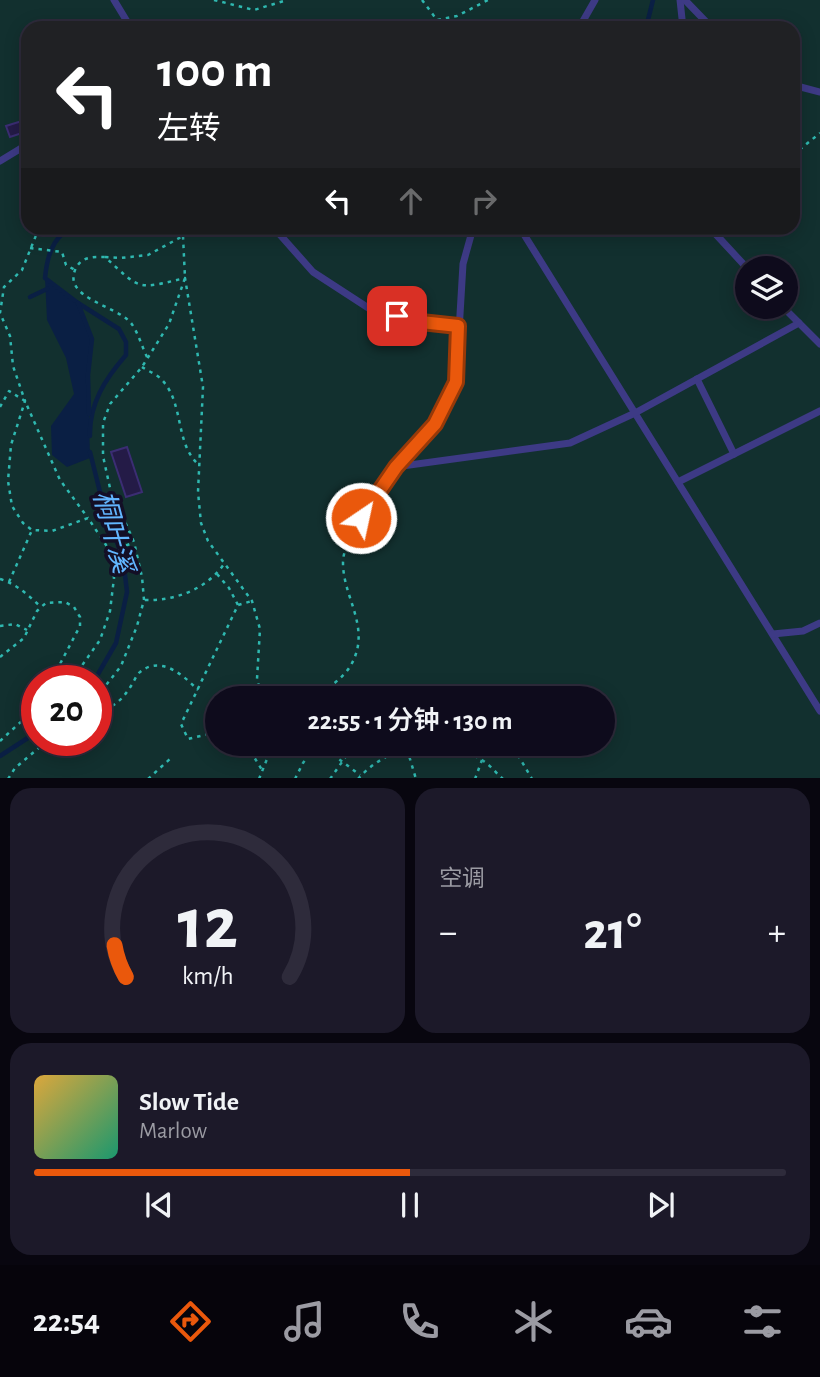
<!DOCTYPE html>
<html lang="zh">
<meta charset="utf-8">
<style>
:root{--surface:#0e0b1c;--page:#1c1929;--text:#f1f3f6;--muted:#9b9ba3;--line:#2e2b3b;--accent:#ea580c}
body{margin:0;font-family:"Alegreya Sans","Noto Sans SC",sans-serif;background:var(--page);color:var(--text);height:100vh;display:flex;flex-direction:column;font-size:26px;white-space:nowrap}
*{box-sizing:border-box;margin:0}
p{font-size:23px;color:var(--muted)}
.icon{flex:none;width:38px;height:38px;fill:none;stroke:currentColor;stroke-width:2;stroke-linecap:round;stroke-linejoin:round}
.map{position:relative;height:778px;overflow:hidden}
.details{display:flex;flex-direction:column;gap:10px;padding:10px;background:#08060f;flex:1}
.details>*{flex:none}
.hud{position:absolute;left:21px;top:21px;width:779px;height:214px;border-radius:21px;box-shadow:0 4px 18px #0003,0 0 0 2px var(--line);background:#202124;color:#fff;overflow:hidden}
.tools{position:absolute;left:735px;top:256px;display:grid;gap:14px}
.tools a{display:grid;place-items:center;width:63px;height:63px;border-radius:50%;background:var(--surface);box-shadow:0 4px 18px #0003,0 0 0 2px var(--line);font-size:35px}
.speed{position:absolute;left:21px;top:665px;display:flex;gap:14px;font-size:35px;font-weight:700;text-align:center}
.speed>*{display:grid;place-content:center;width:91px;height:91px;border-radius:50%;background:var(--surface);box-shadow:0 4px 18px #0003,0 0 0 2px var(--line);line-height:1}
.speed .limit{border:10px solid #d22;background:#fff;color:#111}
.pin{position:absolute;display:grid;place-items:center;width:60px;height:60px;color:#fff;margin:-30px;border-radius:14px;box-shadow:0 4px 10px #0006}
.me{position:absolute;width:77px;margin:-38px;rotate:34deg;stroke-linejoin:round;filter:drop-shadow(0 0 5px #0008)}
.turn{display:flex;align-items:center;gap:24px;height:147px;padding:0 21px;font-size:32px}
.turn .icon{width:91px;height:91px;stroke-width:2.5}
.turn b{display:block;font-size:49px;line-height:60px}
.lanes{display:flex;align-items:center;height:66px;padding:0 21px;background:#0003;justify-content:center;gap:35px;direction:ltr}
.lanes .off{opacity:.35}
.big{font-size:52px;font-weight:600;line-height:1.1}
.details .tile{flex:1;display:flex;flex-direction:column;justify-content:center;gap:10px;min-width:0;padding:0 24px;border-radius:21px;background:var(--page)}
.details .dial{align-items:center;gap:0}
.dial svg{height:182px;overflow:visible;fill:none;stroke:var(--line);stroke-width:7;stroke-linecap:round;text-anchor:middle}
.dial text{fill:var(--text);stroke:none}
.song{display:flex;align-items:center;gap:21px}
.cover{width:84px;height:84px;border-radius:10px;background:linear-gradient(135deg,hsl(40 70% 55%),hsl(160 70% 35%))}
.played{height:7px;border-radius:4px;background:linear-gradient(90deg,var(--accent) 50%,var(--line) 50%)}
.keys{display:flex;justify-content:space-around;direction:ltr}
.heat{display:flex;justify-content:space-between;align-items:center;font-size:38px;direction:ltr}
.details .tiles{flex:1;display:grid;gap:10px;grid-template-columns:1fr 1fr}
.tile:last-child{grid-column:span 2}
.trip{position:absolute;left:205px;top:686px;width:410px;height:70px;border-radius:35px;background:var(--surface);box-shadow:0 4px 18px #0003,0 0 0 2px var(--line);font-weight:600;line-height:70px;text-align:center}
.tab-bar{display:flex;height:112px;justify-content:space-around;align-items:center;background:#06040b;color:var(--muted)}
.tab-bar .icon{width:49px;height:49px}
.tab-bar .on{color:var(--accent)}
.tab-bar b{font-size:32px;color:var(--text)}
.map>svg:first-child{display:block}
.green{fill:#12302f;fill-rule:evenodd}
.water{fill:#0a1f44}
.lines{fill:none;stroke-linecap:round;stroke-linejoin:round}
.stream{stroke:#0a1f44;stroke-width:4.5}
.building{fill:#241b47;stroke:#3b2d73;stroke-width:2}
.path{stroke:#2fb8b0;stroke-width:2.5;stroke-dasharray:3.5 5;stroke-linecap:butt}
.service{stroke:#3d3a85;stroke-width:7}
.route-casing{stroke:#983908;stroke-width:18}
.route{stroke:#ea580c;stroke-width:12}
.labels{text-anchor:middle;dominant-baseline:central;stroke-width:7;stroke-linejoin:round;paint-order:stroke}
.water-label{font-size:28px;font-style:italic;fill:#62b6ff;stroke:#130f26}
</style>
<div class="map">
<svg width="820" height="779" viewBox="0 0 820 779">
<rect width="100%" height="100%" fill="#130f26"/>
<!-- green -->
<path class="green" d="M0 0H820V778H0ZM28 28H793V228H28ZM747 268H786V306H747ZM37 681H96V740H37ZM217 698H602V744H217Z"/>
<!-- water -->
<path class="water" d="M45 278 78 303 92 339 88 375 90 458 67 467 52 455 51 426 74 394 66 358 47 320Z"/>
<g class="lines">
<!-- stream -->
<g class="stream">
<path d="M646 28 653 0"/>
<path d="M70 228C52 239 47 257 45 278L78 303 119 329 126 342V355C105 379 89 404 90 436"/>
<path d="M30 297 47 289"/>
<path d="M78 303 92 339 88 375 89 414"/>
<path d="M90 452 105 512 123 558 127 592 116 643 94 681"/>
<path d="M0 756 37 732"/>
</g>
</g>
<!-- building -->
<g class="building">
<path d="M28 119V131L10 137 6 126Z"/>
<path d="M127 447 142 492 126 497 111 452Z"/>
</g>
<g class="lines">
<!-- path -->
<g class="path">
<path d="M214 0 254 10 287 0"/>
<path d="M422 0 437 20 457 16 488 0"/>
<path d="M793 155 820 133"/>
<path d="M39 228 22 270 4 287 0 313 10 336 13 366 25 401 11 445 8 481 12 506 23 523 32 530 52 531 88 518 110 551 114 578 110 611 100 640 71 681"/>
<path d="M30 248 62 252 66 265 75 270"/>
<path d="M105 257 120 258 148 255 183 236"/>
<path d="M147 357C142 347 138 332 131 323 116 305 61 298 76 268 82 256 94 257 105 257 141 290 136 290 185 278L203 387 198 492 201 523 208 541 252 601 260 629 257 679 262 698"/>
<path d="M142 367C148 371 156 374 161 379 185 403 174 443 199 465"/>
<path d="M0 407 9 391 25 401 60 480 88 518"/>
<path d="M110 551 133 543"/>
<path d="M217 574 229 588 238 605"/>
<path d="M0 579C17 584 29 596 41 607"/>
<path d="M9 582 32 530"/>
<path d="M145 600C175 601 207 589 224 564"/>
<path d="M0 626 15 624 27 630"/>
<path d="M0 657 24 638 37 611 41 607 46 603 65 602 74 607 80 617V626L60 664 59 681"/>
<path d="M96 698 121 666 137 626 144 600 142 577 134 542 110 488 103 456V423L110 404 142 367 169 324 185 278 183 236 187 228"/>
<path d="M314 698C326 689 343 679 351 665 372 628 343 598 343 563 343 550 350 539 356 527"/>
<path d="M96 711C113 709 122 700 131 686 134 682 136 675 140 672 161 655 183 675 198 690"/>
<path d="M217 732 188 739 181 724 238 605 252 601"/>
<path d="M0 741 37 707"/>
<path d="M246 744 262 770"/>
<path d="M319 744 360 775"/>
<path d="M505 744 518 755 532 779"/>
<path d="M407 749 416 779"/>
<path d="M469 755 476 744"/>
<path d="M8 779 15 768 48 740"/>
<path d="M148 779 171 758"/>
<path d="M259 779 267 759 277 744"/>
<path d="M295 779 303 763 316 744"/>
<path d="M330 779 349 752"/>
<path d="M358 779C388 744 443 735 482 760 490 765 496 773 503 779"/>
<path d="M475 779 482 760"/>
</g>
<!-- service -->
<g class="service">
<path d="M114 0 131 28"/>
<path d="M680 0 683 28"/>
<path d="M685 0 712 28"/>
<path d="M579 28 595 0"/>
<path d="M793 85 820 92"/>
<path d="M0 161 28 144"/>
<path d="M274 228 313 272 373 311 420 322 458 326"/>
<path d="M520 228 820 711"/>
<path d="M710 228 747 268"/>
<path d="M782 306 820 344"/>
<path d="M697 379 734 454"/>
<path d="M395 467 570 443 635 413 799 323"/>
<path d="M678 482 820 411"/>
<path d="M361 518 395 467 435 424 456 382 463 264 473 228"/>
<path d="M773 634 803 631 820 623"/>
</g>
</g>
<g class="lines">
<defs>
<path id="route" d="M361 518 396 467 435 424 456 382 458 326 421 322 397 316"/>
</defs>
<!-- route casing -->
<use href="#route" class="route-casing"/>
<!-- route -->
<use href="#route" class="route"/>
</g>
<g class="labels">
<!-- water labels -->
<g class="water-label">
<text transform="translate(112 532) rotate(75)">桐叶溪</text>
</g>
</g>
</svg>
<div class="tools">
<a><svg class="icon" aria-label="layers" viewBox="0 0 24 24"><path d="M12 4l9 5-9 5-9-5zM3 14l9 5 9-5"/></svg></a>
</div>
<div class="speed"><div class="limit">20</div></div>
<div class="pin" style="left:397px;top:316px;background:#d93025"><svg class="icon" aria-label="arrive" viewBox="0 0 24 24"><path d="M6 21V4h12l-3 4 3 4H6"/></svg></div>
<svg class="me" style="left:361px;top:518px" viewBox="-20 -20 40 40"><circle r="17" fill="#ea580c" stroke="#fff" stroke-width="3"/><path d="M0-11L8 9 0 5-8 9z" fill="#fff"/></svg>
<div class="trip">22:55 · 1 分钟 · 130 m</div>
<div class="hud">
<div class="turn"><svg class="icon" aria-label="left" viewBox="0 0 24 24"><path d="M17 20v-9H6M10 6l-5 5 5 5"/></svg><div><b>100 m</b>左转</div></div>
<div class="lanes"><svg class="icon" aria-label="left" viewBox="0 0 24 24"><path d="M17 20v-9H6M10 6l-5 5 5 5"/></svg><svg class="icon off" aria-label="ahead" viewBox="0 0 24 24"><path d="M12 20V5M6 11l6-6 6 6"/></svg><svg class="icon off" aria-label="right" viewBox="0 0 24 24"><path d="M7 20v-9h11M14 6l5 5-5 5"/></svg></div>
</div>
</div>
<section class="details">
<div class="tiles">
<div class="tile dial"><svg viewBox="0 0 100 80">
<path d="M14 69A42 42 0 1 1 86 69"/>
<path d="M14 69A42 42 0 0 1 9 55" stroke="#ea580c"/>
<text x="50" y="56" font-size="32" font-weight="700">12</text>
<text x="50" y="72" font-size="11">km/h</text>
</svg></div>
<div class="tile"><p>空调</p>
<div class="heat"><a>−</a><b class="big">21°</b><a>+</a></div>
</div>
<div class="tile">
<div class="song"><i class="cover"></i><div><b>Slow Tide</b><p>Marlow</p></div></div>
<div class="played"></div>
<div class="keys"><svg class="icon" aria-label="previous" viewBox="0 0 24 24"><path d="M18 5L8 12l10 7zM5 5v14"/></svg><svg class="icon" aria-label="pause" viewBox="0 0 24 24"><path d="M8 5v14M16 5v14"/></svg><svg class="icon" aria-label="next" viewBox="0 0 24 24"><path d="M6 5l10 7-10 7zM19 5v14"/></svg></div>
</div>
</div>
</section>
<nav class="tab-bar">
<b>22:54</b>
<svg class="icon on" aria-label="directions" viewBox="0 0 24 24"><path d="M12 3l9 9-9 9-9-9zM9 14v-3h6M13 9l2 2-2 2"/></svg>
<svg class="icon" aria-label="music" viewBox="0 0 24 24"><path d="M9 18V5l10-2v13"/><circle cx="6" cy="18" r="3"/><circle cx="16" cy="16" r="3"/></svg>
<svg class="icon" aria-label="phone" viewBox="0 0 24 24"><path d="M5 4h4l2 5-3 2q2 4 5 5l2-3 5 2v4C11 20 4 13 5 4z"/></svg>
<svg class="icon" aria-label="climate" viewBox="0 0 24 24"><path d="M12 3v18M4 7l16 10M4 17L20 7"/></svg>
<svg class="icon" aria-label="car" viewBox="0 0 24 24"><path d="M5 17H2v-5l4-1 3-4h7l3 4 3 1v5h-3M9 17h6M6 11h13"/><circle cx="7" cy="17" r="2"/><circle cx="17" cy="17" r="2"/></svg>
<svg class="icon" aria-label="filters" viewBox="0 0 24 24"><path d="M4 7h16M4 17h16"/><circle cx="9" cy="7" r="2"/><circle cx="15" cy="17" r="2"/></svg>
</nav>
